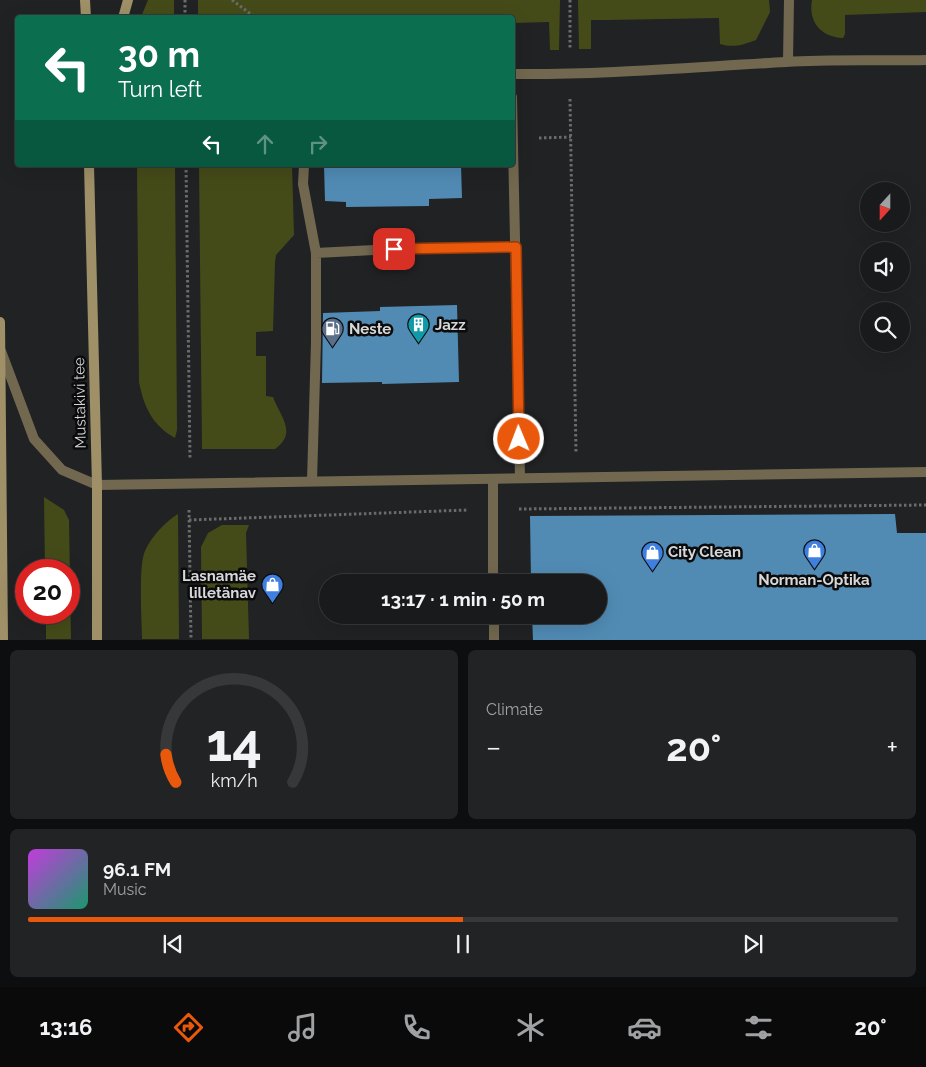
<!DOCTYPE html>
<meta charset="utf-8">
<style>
:root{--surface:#181a1b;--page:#212324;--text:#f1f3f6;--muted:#9fa1a3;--line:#36383a;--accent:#ea580c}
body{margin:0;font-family:Raleway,sans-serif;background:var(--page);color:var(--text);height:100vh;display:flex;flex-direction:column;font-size:19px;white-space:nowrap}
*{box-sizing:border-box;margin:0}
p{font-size:16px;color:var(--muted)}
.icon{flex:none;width:28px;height:28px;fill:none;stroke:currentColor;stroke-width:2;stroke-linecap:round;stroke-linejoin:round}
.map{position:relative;height:640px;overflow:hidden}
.details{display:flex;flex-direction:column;gap:10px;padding:10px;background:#0d0e0f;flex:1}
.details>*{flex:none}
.hud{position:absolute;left:15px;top:15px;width:500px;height:152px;border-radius:5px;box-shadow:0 5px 20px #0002,0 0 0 1px var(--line);background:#0b6e4f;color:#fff;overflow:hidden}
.needle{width:32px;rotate:201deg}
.fabs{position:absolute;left:860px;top:182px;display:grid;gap:10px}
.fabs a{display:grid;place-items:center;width:50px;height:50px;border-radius:50%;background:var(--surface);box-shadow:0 5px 20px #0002,0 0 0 1px var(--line);font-size:25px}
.speed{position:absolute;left:15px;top:559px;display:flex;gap:10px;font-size:25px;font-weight:700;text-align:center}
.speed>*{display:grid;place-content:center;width:65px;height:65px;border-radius:50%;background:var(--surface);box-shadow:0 5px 20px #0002,0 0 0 1px var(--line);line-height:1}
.speed .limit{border:8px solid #d22;background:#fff;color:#111}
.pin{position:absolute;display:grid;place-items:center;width:42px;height:42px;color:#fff;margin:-21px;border-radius:10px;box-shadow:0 2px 8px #0006}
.me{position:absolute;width:55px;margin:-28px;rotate:359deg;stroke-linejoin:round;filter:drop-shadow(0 0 4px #0008)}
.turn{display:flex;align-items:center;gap:18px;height:105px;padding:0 20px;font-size:22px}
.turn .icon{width:65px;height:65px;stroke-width:2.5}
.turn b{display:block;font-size:35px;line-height:42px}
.lanes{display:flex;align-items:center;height:48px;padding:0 20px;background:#0003;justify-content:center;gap:25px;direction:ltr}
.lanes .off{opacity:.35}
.big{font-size:38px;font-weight:700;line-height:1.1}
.details .tile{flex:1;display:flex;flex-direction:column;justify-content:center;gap:8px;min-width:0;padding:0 18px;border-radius:8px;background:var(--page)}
.details .dial{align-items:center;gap:0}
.dial svg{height:130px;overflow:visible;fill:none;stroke:var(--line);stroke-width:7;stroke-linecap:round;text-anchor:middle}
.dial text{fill:var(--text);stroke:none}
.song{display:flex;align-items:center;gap:15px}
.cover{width:60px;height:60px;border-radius:8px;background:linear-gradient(135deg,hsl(290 70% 55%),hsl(160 70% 35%))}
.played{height:5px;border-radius:2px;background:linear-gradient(90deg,var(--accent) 50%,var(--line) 50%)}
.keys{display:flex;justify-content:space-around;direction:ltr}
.heat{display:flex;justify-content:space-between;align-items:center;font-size:28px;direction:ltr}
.details .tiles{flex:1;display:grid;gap:10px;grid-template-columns:1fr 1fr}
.tile:last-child{grid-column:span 2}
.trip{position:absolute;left:319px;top:574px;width:288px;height:50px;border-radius:25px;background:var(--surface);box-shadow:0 5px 20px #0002,0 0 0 1px var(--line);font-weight:700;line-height:50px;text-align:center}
.dock{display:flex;height:80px;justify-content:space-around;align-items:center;background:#0a0a0b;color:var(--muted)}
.dock .icon{width:35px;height:35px}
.dock .selected{color:var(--accent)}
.dock b{font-size:22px;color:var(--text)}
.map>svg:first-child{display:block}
.green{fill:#454b18}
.building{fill:#518bb4}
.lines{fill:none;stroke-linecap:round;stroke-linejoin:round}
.path{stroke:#696b6d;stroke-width:3;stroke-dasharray:2.5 2.5;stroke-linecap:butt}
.lane{stroke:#72684f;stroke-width:10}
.secondary{stroke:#9f9067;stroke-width:10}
.route-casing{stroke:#983908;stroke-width:12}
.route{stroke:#ea580c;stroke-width:9}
.labels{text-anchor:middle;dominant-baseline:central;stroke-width:5;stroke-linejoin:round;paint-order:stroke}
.poi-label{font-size:15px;font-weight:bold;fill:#d7d8da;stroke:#0b0b0c;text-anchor:start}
.street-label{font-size:15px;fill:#d7d8da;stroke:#0b0b0c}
</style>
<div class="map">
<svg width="926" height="640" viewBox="0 0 926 640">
<rect width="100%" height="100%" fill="#202224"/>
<!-- green -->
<g class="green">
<path d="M148 0H174V17H141Z"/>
<path d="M198 0H560L559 50H550L549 22 513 23 512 18 198 17Z"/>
<path d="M578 0H769L770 12 756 40C743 45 733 48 720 44L719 18 608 20H591V49H579Z"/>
<path d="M812 0H926V12L845 15V34L843 38C821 37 808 22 812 0Z"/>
<path d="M137 165H175L177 430 175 438C152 425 144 407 139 382Z"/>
<path d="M199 165H292L294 235 276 255 275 262 273 331 256 332V356H266V396L273 397C280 416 298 433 275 449H202Z"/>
<path d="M44 497 64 510 69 520 71 639H46V613L69 612V570H45Z"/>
<path d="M178 514 179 639H142C142 620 138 566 145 551 151 537 165 522 178 514Z"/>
<path d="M222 525H249L246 533 249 639H202L201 547 208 533Z"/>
</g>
<!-- building -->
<g class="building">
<path d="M324 165H461L462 198 429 199V206L346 207V202L325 201Z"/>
<path d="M457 305 459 382 382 384V382L322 383 323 313 380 311V307Z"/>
<path d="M895 514 897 533H926V640H533L532 615H598V582H531L530 516Z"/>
</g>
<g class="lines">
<!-- path -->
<g class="path">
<path d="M185 0V18"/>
<path d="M232 0 256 18"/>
<path d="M570 0V48"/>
<path d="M570 99 576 453"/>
<path d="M539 138 571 137"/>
<path d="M186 165 190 459"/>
<path d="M519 509 926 505"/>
<path d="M189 510 191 640"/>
<path d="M189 520 468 510"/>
</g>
<!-- lane -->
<g class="lane">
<path d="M788 61 789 0"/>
<path d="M512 74C604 75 694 67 786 62 832 59 879 61 926 60"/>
<path d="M512 97 520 477"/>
<path d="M304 165 303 184 316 253"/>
<path d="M1 351 34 439 62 470 97 485 926 472"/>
<path d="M493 479V582"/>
<path d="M312 481 316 342V253L413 248 516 247"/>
<path d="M494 615V640"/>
</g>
<!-- secondary -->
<g class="secondary">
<path d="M85 0 86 18"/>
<path d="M123 18 128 0"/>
<path d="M89 165 97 485V640"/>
<path d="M0 322 3 640"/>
</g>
</g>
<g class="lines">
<defs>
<path id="route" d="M394 249 516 247 519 439"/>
</defs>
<!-- route casing -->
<use href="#route" class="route-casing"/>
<!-- route -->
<use href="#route" class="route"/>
</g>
<!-- icons -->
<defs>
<symbol id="building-pin" viewBox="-11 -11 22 30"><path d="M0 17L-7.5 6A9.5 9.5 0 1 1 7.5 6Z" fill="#0f9aa8" stroke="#0b0b0c"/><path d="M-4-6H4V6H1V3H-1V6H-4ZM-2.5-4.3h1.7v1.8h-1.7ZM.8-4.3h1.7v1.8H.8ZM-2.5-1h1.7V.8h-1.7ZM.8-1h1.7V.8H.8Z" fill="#fff"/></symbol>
<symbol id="fuel-pin" viewBox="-11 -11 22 30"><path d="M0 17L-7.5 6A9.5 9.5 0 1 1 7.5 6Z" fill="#5c6f8a" stroke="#0b0b0c"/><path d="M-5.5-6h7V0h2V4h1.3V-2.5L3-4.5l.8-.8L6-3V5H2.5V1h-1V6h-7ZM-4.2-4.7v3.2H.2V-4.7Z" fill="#fff"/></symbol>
<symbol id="shop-pin" viewBox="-11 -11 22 30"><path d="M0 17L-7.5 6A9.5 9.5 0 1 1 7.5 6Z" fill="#3f7fe0" stroke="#0b0b0c"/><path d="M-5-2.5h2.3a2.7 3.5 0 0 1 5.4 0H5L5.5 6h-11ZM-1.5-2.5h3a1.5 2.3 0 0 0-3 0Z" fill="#fff"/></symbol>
</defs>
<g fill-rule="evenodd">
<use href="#building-pin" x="406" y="312" width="25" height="34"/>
<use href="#fuel-pin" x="320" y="316" width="25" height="34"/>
<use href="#shop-pin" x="802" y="538" width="25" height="34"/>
<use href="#shop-pin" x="640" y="540" width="25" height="34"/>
<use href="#shop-pin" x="260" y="572" width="25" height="34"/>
</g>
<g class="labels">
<!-- poi labels -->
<g class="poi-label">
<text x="435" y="325">Jazz</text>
<text x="349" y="329">Neste</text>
<text x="668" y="552">City Clean</text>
<text x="256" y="576" text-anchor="end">Lasnamäe<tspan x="256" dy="17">lilletänav</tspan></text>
<text x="814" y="580" text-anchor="middle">Norman-Optika</text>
</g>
<!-- street labels -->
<g class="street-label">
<text transform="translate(80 403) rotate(-91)">Mustakivi tee</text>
</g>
</g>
</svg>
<div class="fabs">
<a><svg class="needle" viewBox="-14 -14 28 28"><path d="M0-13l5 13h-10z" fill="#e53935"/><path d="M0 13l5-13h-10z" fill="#9fa1a3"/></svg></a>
<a><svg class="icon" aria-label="sound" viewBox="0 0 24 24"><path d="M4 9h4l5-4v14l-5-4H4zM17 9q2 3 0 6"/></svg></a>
<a><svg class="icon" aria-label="search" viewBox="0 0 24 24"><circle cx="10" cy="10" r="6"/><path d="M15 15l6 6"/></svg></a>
</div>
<div class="speed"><div class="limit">20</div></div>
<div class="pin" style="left:394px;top:249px;background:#d93025"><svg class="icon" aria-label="arrive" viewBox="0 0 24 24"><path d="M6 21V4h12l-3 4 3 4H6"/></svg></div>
<svg class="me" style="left:519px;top:439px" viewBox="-20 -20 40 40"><circle r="17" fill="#ea580c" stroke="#fff" stroke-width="3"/><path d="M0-11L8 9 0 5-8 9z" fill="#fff"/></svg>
<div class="trip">13:17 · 1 min · 50 m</div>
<div class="hud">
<div class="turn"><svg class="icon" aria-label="left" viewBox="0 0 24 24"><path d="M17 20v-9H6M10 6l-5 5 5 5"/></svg><div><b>30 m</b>Turn left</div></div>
<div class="lanes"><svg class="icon" aria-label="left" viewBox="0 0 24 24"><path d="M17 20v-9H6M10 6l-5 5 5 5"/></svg><svg class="icon off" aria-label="ahead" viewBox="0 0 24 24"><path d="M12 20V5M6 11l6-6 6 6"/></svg><svg class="icon off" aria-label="right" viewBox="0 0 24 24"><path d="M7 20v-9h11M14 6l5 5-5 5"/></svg></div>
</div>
</div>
<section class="details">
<div class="tiles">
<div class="tile dial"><svg viewBox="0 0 100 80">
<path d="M14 69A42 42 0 1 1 86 69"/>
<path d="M14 69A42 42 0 0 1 8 52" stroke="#ea580c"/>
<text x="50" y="56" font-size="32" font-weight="700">14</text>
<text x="50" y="72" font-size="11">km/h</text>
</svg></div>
<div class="tile"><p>Climate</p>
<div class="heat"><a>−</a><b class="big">20°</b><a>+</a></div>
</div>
<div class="tile">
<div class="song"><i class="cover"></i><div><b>96.1 FM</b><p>Music</p></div></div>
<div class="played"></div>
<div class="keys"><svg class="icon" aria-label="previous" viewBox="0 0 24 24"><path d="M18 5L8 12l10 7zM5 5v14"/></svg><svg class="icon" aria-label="pause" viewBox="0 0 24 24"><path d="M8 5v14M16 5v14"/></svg><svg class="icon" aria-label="next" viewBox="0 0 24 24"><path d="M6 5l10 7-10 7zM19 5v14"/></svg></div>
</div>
</div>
</section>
<nav class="dock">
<b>13:16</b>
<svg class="icon selected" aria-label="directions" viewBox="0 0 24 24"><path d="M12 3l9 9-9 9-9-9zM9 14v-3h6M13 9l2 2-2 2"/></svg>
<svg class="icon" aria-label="music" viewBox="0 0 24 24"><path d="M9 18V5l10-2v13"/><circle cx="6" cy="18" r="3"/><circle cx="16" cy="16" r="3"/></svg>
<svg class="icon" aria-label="phone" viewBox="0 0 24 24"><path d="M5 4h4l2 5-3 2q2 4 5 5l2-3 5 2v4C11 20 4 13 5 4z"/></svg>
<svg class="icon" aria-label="climate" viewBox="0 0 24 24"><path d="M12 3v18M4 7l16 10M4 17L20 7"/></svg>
<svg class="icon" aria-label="car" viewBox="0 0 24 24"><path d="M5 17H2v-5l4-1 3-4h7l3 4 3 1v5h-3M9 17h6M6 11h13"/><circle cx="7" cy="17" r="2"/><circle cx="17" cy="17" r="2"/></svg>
<svg class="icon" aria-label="filters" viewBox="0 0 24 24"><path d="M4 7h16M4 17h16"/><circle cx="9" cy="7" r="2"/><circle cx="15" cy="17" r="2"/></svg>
<b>20°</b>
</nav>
